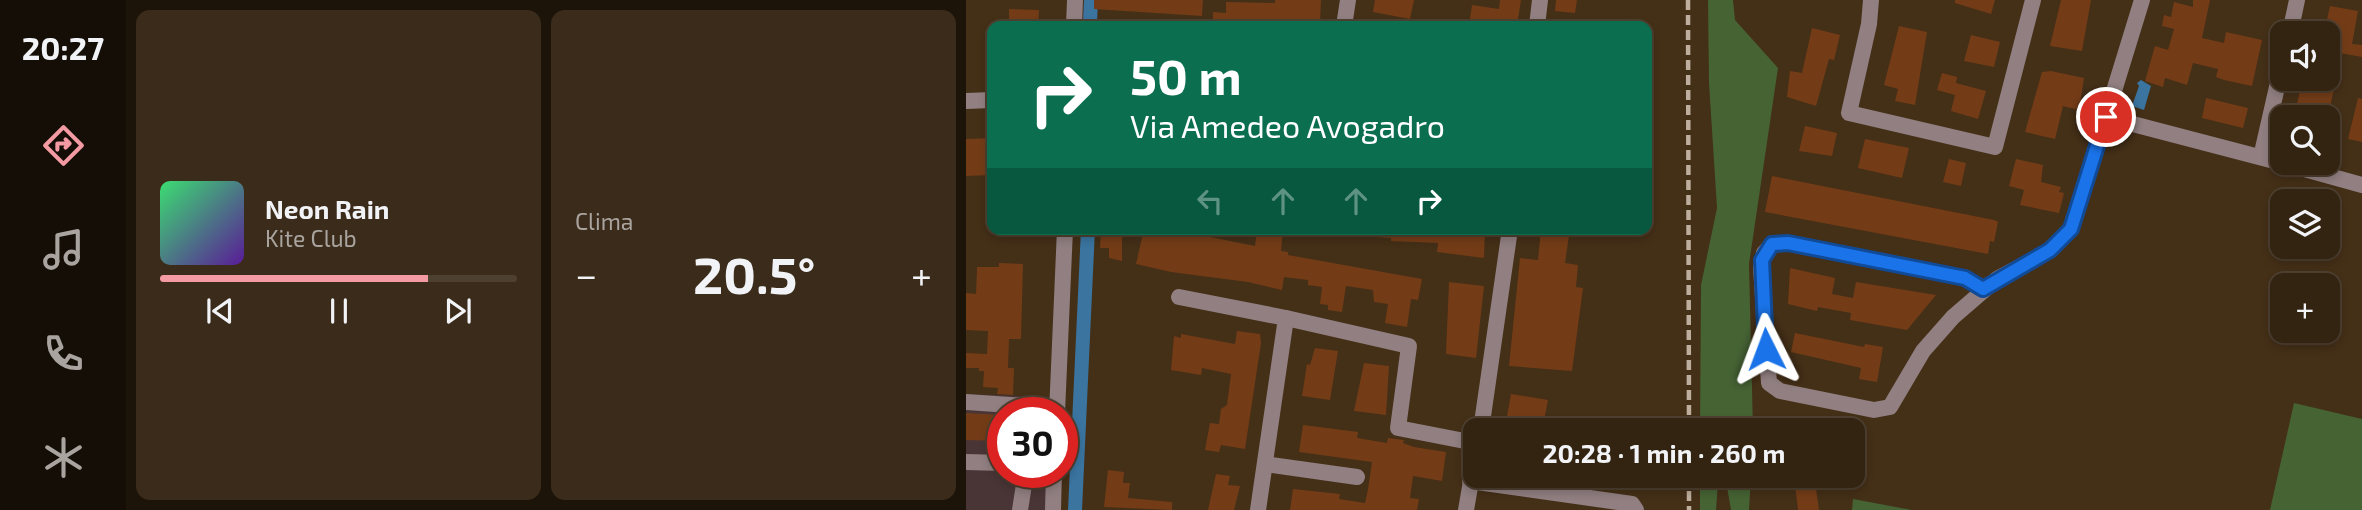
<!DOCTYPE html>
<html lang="it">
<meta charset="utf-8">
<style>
:root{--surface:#332311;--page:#3b2b1a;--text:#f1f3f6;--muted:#a9a49f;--line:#4e4031;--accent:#f49aa2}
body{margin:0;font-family:"Exo 2",sans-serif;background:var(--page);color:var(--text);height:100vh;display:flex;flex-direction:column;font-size:26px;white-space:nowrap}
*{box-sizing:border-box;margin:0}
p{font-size:23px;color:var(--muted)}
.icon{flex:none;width:38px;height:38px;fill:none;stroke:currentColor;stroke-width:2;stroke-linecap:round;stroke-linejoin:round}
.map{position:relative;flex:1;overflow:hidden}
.sheet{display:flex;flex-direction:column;gap:10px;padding:10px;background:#1c1309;width:840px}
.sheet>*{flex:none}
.guide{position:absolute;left:21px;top:21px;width:665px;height:214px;border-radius:14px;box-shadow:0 4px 10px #0003,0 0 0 2px var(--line);background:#0b6e4f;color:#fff;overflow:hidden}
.buttons{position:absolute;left:1304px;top:21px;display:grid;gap:14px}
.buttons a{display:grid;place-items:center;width:70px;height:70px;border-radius:14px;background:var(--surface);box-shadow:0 4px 10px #0003,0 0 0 2px var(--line);font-size:35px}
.speed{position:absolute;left:21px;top:397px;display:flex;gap:14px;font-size:35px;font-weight:700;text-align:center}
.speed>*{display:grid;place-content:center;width:91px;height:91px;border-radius:50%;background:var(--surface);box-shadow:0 4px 10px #0003,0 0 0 2px var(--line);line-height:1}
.speed .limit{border:10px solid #d22;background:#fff;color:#111}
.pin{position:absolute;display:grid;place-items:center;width:60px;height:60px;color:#fff;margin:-30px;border:4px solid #fff;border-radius:50%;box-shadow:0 2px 7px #0007}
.me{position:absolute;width:77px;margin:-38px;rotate:357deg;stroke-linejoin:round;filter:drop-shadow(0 0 5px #0008)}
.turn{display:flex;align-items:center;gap:24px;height:147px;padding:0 28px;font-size:32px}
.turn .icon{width:91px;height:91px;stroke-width:2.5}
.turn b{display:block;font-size:49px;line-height:60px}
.lanes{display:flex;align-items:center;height:66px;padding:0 28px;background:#0003;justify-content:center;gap:35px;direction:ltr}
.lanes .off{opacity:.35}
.big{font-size:52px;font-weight:700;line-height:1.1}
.sheet .tile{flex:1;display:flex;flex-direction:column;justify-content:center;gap:10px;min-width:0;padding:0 24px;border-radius:14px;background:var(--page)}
.song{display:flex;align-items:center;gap:21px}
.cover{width:84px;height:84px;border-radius:10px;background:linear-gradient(135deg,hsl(140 70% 55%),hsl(270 70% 35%))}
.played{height:7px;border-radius:4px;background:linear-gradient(90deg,var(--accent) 75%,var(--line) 75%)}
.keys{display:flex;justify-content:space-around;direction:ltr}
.heat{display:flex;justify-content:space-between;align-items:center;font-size:38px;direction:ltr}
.sheet .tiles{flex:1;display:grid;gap:10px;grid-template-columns:repeat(2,1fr)}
.trip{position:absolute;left:497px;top:418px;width:402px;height:70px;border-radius:14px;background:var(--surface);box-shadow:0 4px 10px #0003,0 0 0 2px var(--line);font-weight:700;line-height:70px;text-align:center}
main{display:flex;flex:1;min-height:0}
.dock{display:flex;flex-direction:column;width:126px;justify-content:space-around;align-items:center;background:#140e07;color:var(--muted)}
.dock .icon{width:49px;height:49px}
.dock .active{color:var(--accent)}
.dock b{font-size:32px;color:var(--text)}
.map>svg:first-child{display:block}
.commercial{fill:#4a3536}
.green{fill:#466334}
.water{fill:#3a749f}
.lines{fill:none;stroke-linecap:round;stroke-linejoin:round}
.canal{stroke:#3a749f;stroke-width:14}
.building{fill:#733c17}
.minor{stroke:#917f81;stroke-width:16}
.rail{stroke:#beae9d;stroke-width:4.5;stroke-dasharray:10 5;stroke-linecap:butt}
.route-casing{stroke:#114b97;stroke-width:18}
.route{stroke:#1a73e8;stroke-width:12}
</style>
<main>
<nav class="dock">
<b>20:27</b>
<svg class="icon active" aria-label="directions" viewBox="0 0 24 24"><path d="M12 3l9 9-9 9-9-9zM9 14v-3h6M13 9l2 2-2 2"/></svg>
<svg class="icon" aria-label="music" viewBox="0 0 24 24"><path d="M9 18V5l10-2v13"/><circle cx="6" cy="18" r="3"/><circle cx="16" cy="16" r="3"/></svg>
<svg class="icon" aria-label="phone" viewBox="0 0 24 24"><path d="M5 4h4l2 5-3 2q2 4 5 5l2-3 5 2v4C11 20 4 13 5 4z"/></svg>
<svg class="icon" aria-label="climate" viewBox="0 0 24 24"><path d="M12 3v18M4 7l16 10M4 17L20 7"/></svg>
</nav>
<section class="sheet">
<div class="tiles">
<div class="tile">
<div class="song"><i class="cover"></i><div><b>Neon Rain</b><p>Kite Club</p></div></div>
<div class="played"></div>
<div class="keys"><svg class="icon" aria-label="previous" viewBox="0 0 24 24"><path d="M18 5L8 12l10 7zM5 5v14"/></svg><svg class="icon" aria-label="pause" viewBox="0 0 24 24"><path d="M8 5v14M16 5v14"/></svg><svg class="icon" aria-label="next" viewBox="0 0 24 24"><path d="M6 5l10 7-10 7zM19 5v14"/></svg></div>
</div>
<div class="tile"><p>Clima</p>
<div class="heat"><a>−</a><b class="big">20.5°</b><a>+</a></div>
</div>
</div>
</section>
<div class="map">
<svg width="1396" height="510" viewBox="0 0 1396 510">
<rect width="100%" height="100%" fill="#442f17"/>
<!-- commercial -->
<path class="commercial" d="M0 394 87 397V413H37V472L84 473 83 510H0Z"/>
<!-- green -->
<g class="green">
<path d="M742 0H767L769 20 812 68 783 264 787 430H734L735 285 751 208 743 83Z"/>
<path d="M1328 403 1396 419V510H1304Z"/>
<path d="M734 476H785L783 510H765L761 487 752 482 750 510H734Z"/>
<path d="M887 499 946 510H886Z"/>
</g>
<!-- water -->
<path class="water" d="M1175 80 1185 86 1178 110 1166 106 1173 86 1171 83Z"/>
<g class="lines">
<!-- canal -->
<g class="canal">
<path d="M124 22 125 0"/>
<path d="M109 510 122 229"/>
</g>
</g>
<!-- building -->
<g class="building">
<path d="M128 0H237L236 16 128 9Z"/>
<path d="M309 0H355L354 23 295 20V26H247V12L260 13V2L309 3Z"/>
<path d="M409 0H448L444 19 407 12Z"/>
<path d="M534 0H555L551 26H503L506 5 533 9Z"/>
<path d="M590 0H611L609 13 589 11Z"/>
<path d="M989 0H1029L1025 14 989 3Z"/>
<path d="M1095 0H1125L1116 51 1084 46Z"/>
<path d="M1227 0H1244L1236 38 1258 43 1260 32 1296 40 1286 86 1258 80 1250 77 1252 69 1227 63 1221 85 1199 78 1197 87 1179 81 1189 46 1202 50 1208 29 1196 26 1198 15 1205 17 1208 2 1227 7Z"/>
<path d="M1364 6 1392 11 1386 44 1396 45V57L1362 51 1366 25 1360 24Z"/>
<path d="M43 9 73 10 72 26H43Z"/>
<path d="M933 26 961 32 949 105 929 101 932 89 918 85Z"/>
<path d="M846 28 874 35 868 60 863 59 850 106 821 97 824 71 836 73Z"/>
<path d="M1005 35 1034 42 1028 67 998 61Z"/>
<path d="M1085 71 1118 78 1113 110 1097 106 1089 139 1059 132 1076 72Z"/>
<path d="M976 73 991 77 990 83 1020 91 1012 119 985 111 989 95 971 90Z"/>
<path d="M1336 82 1368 88 1362 117H1328Z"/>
<path d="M1240 98 1282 108 1277 128 1236 118Z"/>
<path d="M1392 98 1396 99V142L1382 139Z"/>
<path d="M839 126 871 133 866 156 833 151Z"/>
<path d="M26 138V175L0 176V139Z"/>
<path d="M899 139 943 148 936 178 892 168Z"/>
<path d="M983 159 1000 163 995 186 977 182Z"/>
<path d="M1050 159 1077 165 1075 182 1095 187 1093 192 1098 193 1093 213 1054 205 1058 190 1043 186Z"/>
<path d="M806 176 1028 220 1032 222 1028 242 1024 241 1022 254 799 212Z"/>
<path d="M135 229H156V261L143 258V248H134Z"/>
<path d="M178 229H204L289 246 291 229H317L315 251 322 252V255L456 279 452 300 445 299 441 327 419 323 422 304 408 302 407 290 380 286 376 312 362 310V305L354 304 356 287 342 285V280L318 277 316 290 282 282 205 272 170 264Z"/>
<path d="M413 229 519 230 518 258 471 252 472 243 425 241V238L412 237Z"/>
<path d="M575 229H604L599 263 612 265 610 287 617 288 606 371 543 366 554 258 572 260Z"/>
<path d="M33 263 57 264 55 339H43L42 368H48L47 395 31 394 32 388 17 387 18 371H13V368H0V353L21 354 22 331 0 330V293L10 294 11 267H33Z"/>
<path d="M824 268 869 278 866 294 887 298 890 282 970 295 941 330 884 320 885 313 852 307 851 311 822 304Z"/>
<path d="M483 282 518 286 510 358 480 354Z"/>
<path d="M271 331 294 334 295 343 279 449 255 445 253 452 239 450 244 423 253 424 255 409 261 405 265 374 236 368 235 375 205 370 208 336 215 338V334L269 344Z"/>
<path d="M829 333 898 347 899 344 917 347 911 382 893 379 895 368 825 352Z"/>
<path d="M349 348 372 351 364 400 336 396 341 364 344 365Z"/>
<path d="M398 363 423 366 420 415 388 411Z"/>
<path d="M545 394 582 400 576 430H560L561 424 540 422Z"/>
<path d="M0 413 37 415V441L0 440Z"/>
<path d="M830 419 862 425V430H826Z"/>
<path d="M337 425 392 432 391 438 421 443 422 438 438 440 437 443 448 447 480 452 476 481 447 476 444 498 453 499 451 510H324L327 489 374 494 373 499 399 503 402 489 406 462 333 452Z"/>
<path d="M142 470 158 472 157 483H164L162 498 206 502V510L138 507Z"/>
<path d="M250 474 264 476 262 485 274 486 268 510H242Z"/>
<path d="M828 476H848L849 480V476H885L883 488 849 482 853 510H832Z"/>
</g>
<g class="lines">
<!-- minor -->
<g class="minor">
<path d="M905 0 903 24 883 113 1029 147 1067 0"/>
<path d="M1176 0 1140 117 1316 163"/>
<path d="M108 26 109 0"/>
<path d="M378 26 382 0"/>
<path d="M571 26 574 0"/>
<path d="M1324 33 1331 0"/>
<path d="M0 101 26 100"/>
<path d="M1295 157 1316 65"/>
<path d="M1317 163 1396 185"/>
<path d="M1017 289 999 278 822 243 806 244 798 253 795 268 803 383 814 391 908 410 924 407 957 351 987 317 1031 279 1085 250 1105 228 1140 117"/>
<path d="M213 297 320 318 292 510"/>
<path d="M320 318 443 346 432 428 509 443"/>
<path d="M0 402 91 408"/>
<path d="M91 413 99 229"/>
<path d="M515 430 544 229"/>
<path d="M0 462 37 463"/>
<path d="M299 464 391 477"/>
<path d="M504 481 666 504 670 510"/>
<path d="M54 510 60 472"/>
<path d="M87 510 88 472"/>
<path d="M500 510 509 458"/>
</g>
<!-- rail -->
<g class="rail">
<path d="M722 0 723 430"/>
<path d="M723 476V510"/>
</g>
</g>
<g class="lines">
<defs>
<path id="route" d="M800 349 796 260 806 244 822 243 999 278 1017 289 1084 250 1105 229 1140 117"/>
</defs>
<!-- route casing -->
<use href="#route" class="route-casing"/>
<!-- route -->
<use href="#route" class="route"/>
</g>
</svg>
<div class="buttons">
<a><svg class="icon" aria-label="sound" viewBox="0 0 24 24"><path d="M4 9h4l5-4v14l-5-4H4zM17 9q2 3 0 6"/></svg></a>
<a><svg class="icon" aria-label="search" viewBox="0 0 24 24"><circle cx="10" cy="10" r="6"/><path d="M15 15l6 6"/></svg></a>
<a><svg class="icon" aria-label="layers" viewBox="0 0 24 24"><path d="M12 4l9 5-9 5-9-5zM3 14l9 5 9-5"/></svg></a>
<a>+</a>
</div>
<div class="speed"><div class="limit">30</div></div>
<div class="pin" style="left:1140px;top:117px;background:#d93025"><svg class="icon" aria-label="arrive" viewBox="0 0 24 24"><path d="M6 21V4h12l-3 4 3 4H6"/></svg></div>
<svg class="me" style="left:800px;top:349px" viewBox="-20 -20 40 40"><path d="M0-17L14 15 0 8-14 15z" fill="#1a73e8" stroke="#fff" stroke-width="4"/></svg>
<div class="trip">20:28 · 1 min · 260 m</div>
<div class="guide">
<div class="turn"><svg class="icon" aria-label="right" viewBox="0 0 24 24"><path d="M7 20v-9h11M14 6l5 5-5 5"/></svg><div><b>50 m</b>Via Amedeo Avogadro</div></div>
<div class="lanes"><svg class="icon off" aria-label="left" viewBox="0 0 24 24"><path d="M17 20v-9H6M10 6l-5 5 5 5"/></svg><svg class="icon off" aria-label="ahead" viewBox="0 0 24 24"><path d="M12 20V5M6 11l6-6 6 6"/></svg><svg class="icon off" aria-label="ahead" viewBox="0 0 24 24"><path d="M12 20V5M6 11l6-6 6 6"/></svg><svg class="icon" aria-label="right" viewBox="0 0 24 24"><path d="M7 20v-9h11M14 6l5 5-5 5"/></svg></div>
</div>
</div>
</main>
